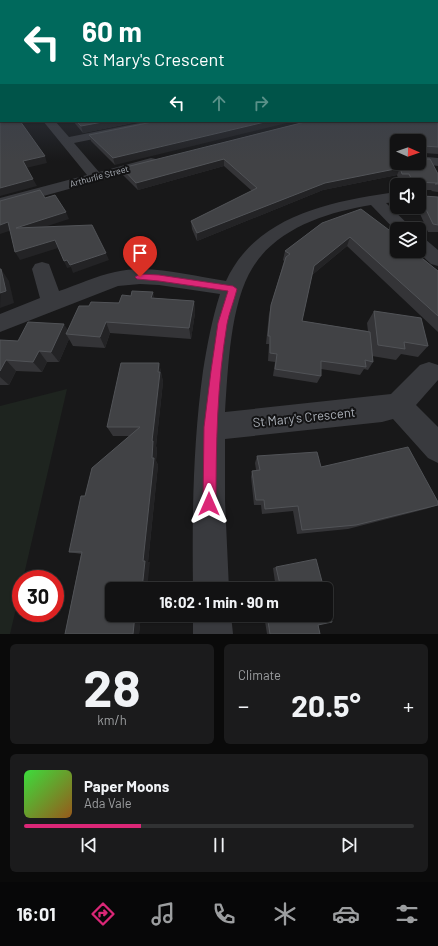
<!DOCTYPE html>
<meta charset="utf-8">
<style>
:root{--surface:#121213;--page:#1b1b1c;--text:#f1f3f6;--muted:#9c9ea0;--line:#313233;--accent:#db2777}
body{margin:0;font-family:Barlow,sans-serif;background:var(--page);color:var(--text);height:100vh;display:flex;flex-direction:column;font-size:15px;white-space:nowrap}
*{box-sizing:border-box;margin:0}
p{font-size:13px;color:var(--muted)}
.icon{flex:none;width:22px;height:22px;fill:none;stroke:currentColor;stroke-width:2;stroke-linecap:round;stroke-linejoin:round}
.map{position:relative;height:634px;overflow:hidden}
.side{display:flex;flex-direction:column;gap:10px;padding:10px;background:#0a0a0a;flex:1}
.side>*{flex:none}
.top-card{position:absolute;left:0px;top:0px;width:438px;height:122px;box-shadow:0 1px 3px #0004,0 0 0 1px var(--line);background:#00695c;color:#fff;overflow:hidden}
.needle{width:26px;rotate:92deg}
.buttons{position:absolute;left:390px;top:134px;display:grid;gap:8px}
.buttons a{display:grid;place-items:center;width:36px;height:36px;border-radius:6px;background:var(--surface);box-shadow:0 1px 3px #0004,0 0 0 1px var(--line);font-size:20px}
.speed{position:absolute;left:12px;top:570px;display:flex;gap:8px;font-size:20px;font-weight:700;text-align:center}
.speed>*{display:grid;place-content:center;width:52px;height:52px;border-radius:50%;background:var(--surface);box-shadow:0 1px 3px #0004,0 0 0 1px var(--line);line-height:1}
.speed .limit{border:6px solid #d22;background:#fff;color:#111}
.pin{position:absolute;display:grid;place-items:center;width:34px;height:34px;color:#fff;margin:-41px -17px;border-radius:50% 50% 50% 0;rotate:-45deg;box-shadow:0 0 4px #0007}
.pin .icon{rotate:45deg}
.me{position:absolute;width:44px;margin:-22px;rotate:0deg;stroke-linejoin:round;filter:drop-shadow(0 0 3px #0008)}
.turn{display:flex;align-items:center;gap:14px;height:84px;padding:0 16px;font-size:18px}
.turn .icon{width:52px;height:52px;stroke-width:2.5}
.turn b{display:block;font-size:28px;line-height:34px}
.lanes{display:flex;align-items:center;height:38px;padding:0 16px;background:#0003;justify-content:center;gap:20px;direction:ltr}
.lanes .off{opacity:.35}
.big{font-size:30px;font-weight:700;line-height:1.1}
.side .tile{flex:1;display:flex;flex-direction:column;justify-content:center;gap:6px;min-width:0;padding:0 14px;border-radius:6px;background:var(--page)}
.side .dial{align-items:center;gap:0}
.dial b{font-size:52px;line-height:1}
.song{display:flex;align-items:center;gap:12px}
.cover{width:48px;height:48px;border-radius:6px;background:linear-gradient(135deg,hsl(120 70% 55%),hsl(30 70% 35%))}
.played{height:4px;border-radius:2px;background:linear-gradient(90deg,var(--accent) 30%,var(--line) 30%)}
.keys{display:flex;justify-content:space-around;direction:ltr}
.heat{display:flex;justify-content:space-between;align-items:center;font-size:22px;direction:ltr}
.side .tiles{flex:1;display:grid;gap:10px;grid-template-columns:1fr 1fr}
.tile:last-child{grid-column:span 2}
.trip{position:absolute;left:105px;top:582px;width:228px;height:40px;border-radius:6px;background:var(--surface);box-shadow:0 1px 3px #0004,0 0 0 1px var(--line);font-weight:700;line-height:40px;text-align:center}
.menu{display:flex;height:64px;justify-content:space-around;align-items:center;background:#070708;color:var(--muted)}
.menu .icon{width:28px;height:28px}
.menu .on{color:var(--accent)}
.menu b{font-size:18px;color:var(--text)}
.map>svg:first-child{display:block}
.green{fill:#1e241f}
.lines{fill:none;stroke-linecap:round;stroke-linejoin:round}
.minor{fill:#393a3e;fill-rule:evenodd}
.wall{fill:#343437}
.shaded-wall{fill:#232325}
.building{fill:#414245;stroke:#515357;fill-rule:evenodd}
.route{fill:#db2777;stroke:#8e194d}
.labels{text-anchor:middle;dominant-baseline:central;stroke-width:4;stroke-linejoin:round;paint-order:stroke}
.far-street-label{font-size:9px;fill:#abb0b8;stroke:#131314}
.near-street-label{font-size:13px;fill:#abb0b8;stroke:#131314}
</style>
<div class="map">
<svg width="438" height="634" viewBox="0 0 438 634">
<rect width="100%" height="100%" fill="#181819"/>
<!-- green -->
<path class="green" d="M67 389 23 579H21V587L10 634H0V406Z"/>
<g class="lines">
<!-- minor -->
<g class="minor">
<path d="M43 121H55L69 137 150 121H174L172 123 168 124 74 143 99 172 151 158 156 159 158 162 156 165 0 208V198L87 175Z"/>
<path d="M427 157 438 158V166L422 164 420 161 422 158Z"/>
<path d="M397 192V202L386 203 413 229H397V232L371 205C328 212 277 228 253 267 230 303 228 369 225 412L391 394 420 365 429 362 438 365V380L416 405 438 427V463L428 458 393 419 382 422 225 439V501L229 589H193C192 516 193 443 203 371 207 346 212 319 220 294L159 285 140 284 118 286 0 332V314L40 298 32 269 35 264 42 262 49 264 59 291C77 285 96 276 115 272 151 264 191 276 226 281 256 215 332 201 397 192Z"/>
<path d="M419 237 425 239 438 250V266L431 264 417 251H419Z"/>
<path d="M193 615H231L233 634H193Z"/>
</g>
</g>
<!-- wall -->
<g class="wall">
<path d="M438 119V154L424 153 423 156 438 174V192L431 191 432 190H421L423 196 438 197V232H428L417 207H419V185H408L406 182 399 181 397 175 323 190 197 241 192 229 191 221 252 191 224 166 138 190 123 175 122 168Z"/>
<path d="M73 121H142L83 133Z"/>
<path d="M157 121 115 165 91 141 89 135Z"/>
<path d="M322 223 414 251 438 271V332L347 246 312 275 302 321 368 331 367 323 374 311 428 346 418 357 401 354 396 360 372 356 373 362 368 370 364 369 360 375 321 369V376L317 383 273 376 275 362 268 361 269 344H266L269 314 271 305 284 261 283 260 285 251Z"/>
<path d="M155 298 194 301 195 313 191 339 110 333 105 348 73 346 69 339 59 362H47L42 372 16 371 9 385H0V340L18 341 68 330 89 306Z"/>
<path d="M159 363 163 382 156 446 157 449 156 461 158 465 148 562H150L112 615H141L139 634H65L81 554 69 552 85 496 130 436H113L107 427Z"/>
<path d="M257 456 321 467 438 505 426 509 348 529 297 534 293 511 262 514 261 505H254L251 477 252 471 256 470 255 463Z"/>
<path d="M276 567 324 589H276L273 568Z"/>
<path d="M264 615H326L318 625 320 634H267Z"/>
</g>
<!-- shaded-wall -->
<g class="shaded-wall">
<path d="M108 121H142L83 133 81 126Z"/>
<path d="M269 121H295L115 165 113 158Z"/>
<path d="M45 156 47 163 26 168 23 161Z"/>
<path d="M224 159V166L138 190 136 183Z"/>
<path d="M400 168 397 175 323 190 197 241V233L325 183Z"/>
<path d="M33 179 37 186 0 196V188Z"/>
<path d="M66 212 69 219 20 235 16 228Z"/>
<path d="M8 222 12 230 0 234V225Z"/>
<path d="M350 237 347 246 312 275 314 266Z"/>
<path d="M55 240 58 248 20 260 15 252Z"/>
<path d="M106 253 109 260 73 273 71 267 67 268 64 261Z"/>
<path d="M1 269 9 281 14 303 0 308Z"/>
<path d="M153 292 156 304 151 298Z"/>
<path d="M194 301 195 313 191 339 189 328Z"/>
<path d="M106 322 110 333 105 348 100 337Z"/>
<path d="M64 324 71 335 66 334 69 339 59 362 51 352Z"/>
<path d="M39 351 47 362 42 372 33 362Z"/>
<path d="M6 360 16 371 9 385 0 377V371Z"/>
<path d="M159 363 163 382 156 446 157 449 156 461 158 465 148 562H150L147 589H142L143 561 152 441Z"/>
<path d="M135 615H141L139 634H133Z"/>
</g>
<!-- building -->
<g class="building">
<path d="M0 72H1V121H20L45 156 23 161 33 179 0 188Z"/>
<rect x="437" y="72" width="1" height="41"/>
<path d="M437 119H438V147L424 146 425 150 422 155 425 159H430L438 174V184H435L438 183 413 182 409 174H402L400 168 325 183 197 233 191 221 257 188 224 159 136 183 122 168 309 121H437ZM397 141H419V163H397Z"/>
<path d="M76 121H108L81 126Z"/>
<path d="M157 121H269L113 158 89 135Z"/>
<path d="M421 189 423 196 438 197V225L433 224 419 195V190Z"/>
<path d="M40 190 45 198 55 195 66 212 16 228 92 225 106 253 70 265 67 260 64 261 55 240 15 252 8 222 0 225V201Z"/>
<path d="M361 209 397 236V251H413L438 271V316L350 237 314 266 302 321 370 332 373 362 365 360 366 367 321 361V376L275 369 277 354 270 353V336H268L271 305 286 257 290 254 285 251 322 223Z"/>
<path d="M0 269H1L6 291 0 293Z"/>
<path d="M132 291 153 292 151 298 194 301 189 328 106 322 100 337 66 334 79 306H89L91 302 119 303 122 295 131 296Z"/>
<path d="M374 311 421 318 428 346 404 342 405 349 378 345Z"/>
<path d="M28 322 64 324 51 352 39 351 33 362 6 360 0 371V340L18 341Z"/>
<path d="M121 363H159L158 372H160L152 441H153L152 458H154L143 561H145L142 589H112V615H135L133 634H65L82 552H69L81 496H85L92 468 140 427H107Z"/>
<path d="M408 447 438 502V505L356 525 302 530 298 506 265 509 264 500H256L252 471 260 470 257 456 317 452 321 467Z"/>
<path d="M316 559 324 589H281L276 567Z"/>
<path d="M326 597 332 622 318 625 320 634H270L267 615H326Z"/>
</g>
<!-- sky -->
<linearGradient id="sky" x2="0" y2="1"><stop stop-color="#0d0d0e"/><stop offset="0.45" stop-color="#373d49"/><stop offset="1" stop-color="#373d49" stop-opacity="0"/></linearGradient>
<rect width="438" height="161" fill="url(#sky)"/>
<!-- route -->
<path class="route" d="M140 274 159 275 233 286 237 289C234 301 229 313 227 324 217 384 216 444 216 504L214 509 209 511 205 509 203 504 204 427 211 371 218 323 228 291 159 281 137 279 135 277Z"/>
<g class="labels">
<!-- far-street labels -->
<g class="far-street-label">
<text transform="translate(99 176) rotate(-15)">Arthurlie Street</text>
</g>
<!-- near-street labels -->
<g class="near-street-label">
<text transform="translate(304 417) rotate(-6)">St Mary's Crescent</text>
</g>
</g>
</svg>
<div class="buttons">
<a><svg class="needle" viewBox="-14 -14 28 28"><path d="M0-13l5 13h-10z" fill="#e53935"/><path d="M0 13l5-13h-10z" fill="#9c9ea0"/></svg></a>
<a><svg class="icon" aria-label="sound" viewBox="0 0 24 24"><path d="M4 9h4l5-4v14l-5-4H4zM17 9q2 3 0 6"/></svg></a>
<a><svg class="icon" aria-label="layers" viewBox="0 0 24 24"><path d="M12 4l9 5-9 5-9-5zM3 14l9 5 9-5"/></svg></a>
</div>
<div class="speed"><div class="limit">30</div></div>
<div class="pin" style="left:140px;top:277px;background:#d93025"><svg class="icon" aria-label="arrive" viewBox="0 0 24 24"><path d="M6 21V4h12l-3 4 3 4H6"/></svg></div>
<svg class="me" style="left:209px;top:504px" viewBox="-20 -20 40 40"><path d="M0-17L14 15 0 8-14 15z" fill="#db2777" stroke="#fff" stroke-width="4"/></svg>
<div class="trip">16:02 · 1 min · 90 m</div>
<div class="top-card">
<div class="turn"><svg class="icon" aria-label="left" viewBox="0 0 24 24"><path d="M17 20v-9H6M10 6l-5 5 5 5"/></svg><div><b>60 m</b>St Mary's Crescent</div></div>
<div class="lanes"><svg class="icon" aria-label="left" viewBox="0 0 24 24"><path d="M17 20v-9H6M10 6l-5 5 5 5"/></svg><svg class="icon off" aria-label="ahead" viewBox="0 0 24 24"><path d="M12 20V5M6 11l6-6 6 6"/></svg><svg class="icon off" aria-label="right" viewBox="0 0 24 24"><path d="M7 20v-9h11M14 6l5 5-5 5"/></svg></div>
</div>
</div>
<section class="side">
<div class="tiles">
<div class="tile dial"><b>28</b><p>km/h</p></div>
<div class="tile"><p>Climate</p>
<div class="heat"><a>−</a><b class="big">20.5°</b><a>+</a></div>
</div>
<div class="tile">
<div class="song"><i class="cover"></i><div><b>Paper Moons</b><p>Ada Vale</p></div></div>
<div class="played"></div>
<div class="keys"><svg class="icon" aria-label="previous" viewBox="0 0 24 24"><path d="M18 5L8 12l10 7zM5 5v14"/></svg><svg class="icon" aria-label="pause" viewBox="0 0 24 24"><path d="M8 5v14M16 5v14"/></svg><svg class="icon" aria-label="next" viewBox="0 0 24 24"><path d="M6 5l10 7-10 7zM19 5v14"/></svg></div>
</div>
</div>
</section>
<nav class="menu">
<b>16:01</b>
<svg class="icon on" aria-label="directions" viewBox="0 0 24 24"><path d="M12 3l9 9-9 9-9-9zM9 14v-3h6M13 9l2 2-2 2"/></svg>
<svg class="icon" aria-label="music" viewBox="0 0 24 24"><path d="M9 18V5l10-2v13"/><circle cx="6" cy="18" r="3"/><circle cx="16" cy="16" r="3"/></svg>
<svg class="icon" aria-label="phone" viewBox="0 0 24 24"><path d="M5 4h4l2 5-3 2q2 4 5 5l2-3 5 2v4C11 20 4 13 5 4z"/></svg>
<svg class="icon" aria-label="climate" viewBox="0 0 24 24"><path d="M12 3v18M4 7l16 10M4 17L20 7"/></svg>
<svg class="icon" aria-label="car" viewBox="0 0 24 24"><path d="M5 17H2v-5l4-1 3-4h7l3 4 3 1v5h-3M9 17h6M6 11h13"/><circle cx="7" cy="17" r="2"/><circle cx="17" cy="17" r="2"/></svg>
<svg class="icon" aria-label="filters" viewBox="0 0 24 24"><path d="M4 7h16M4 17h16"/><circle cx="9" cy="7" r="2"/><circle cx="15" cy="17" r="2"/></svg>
</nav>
